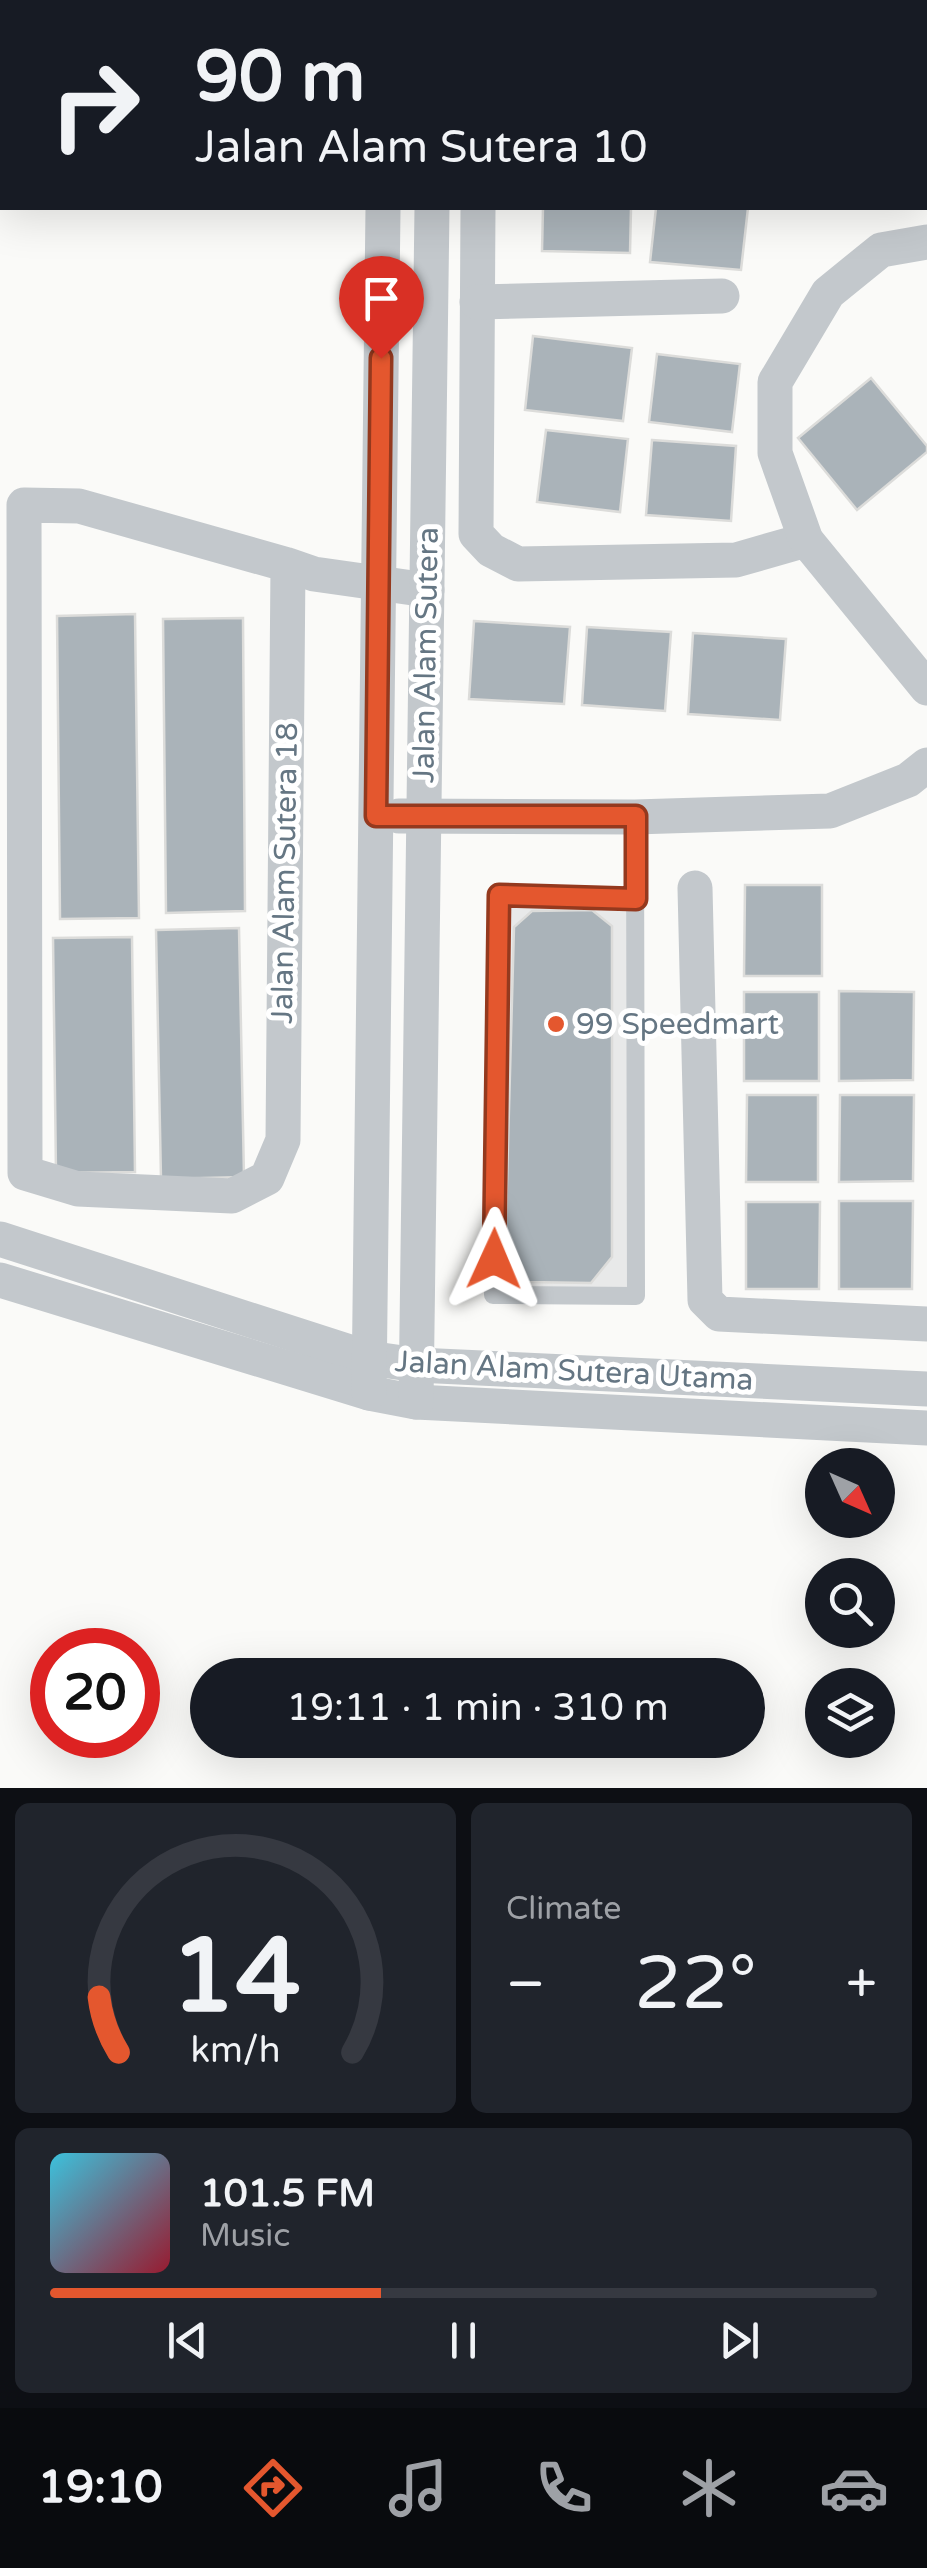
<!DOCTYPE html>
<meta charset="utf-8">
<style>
:root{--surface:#171b24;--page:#20242c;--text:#f1f3f6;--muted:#9ea1a6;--line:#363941;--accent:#e4572e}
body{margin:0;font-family:"Varela Round",sans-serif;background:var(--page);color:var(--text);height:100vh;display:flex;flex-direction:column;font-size:38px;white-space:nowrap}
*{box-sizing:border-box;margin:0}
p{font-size:32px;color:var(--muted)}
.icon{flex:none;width:55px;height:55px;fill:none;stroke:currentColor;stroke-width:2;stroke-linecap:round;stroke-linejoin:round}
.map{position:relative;height:1788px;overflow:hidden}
.drawer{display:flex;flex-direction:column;gap:15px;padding:15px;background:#0d0f14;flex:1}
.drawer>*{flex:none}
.top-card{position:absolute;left:0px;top:0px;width:928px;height:210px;box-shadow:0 10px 40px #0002;background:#171b24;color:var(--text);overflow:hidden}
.needle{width:65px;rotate:135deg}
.buttons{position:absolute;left:805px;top:1448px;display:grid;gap:20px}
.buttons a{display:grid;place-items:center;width:90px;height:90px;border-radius:50%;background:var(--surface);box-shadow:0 10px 40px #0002;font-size:50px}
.speed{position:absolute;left:30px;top:1628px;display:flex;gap:20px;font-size:50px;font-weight:700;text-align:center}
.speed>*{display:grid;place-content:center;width:130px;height:130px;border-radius:50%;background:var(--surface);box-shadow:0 10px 40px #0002;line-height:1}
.speed .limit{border:15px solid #d22;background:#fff;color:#111}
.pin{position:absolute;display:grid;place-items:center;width:85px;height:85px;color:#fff;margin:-102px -42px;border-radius:50% 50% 50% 0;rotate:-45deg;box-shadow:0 0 10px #0007}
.pin .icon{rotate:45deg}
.me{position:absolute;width:110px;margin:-55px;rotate:1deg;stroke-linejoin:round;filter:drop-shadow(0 0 8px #0008)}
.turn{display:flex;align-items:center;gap:35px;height:210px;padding:0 30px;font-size:45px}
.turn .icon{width:130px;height:130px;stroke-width:2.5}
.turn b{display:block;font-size:70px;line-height:85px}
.big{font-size:75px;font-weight:600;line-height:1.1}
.drawer .widget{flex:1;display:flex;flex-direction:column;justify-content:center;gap:15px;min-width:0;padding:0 35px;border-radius:15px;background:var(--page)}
.drawer .dial{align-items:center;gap:0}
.dial svg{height:260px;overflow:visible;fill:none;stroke:var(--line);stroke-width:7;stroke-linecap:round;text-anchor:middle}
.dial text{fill:var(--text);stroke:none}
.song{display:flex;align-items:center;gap:30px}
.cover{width:120px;height:120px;border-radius:15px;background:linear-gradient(135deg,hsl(190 70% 55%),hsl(350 70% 35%))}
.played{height:10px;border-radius:5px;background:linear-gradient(90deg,var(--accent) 40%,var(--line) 40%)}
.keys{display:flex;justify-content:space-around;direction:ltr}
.heat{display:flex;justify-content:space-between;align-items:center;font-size:55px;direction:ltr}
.drawer .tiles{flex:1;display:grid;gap:15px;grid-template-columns:1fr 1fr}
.widget:last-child{grid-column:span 2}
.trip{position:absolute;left:190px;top:1658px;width:575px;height:100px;border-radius:50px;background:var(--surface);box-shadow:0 10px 40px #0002;font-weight:600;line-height:100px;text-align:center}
.tab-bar{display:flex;height:160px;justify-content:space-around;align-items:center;background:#090b0e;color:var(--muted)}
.tab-bar .icon{width:70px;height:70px}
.tab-bar .selected{color:var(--accent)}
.tab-bar b{font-size:45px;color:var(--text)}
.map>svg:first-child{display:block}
.built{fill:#e8e9e9}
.building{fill:#aab3b9;stroke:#dcdcda;stroke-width:2.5}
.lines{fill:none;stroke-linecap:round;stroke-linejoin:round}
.service{stroke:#c3c8cc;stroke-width:18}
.minor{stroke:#c3c8cc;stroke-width:35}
.route-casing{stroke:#94391e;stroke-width:25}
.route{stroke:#e4572e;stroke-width:18}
.poi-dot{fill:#e4572e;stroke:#fff;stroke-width:4}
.labels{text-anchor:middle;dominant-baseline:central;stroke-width:10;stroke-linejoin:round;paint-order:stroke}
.street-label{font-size:30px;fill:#657683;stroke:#fff}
.poi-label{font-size:30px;fill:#657683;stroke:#fff;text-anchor:start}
</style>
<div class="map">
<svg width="927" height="1788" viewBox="0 0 927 1788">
<rect width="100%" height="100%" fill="#fafaf8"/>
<!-- built -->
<path class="built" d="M505 901 630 906 629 1291 501 1289Z"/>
<!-- building -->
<g class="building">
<path d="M844 0H927V28L925 2H844Z"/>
<path d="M543 208H631L630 253 542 251Z"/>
<path d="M656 208H748L741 270 650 262Z"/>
<path d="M533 336 632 348 623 421 525 410Z"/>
<path d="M657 354 740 364 732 432 649 422Z"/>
<path d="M871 378 927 446V452L857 510 798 438Z"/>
<path d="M546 430 628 439 620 512 537 502Z"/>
<path d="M652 440 736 446 731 521 646 515Z"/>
<path d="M135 614 139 918 60 919 57 616Z"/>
<path d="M243 618 245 911 166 913 163 619Z"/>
<path d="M474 621 570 627 564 704 469 699Z"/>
<path d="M587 627 671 632 665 711 582 705Z"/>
<path d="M693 633 786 639 780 720 688 714Z"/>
<path d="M745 885H822V976H744Z"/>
<path d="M592 910 612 926V1257L591 1283 526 1282 505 1254 514 927 532 911Z"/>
<path d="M239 928 244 1177 161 1179 156 930Z"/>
<path d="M132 937 135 1172 56 1173 53 938Z"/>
<path d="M839 991 914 992 913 1080 839 1081Z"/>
<rect x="744" y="992" width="75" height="89"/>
<path d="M747 1095H818V1182H746Z"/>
<path d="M840 1095H914L913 1181 839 1182Z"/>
<path d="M839 1201H913L912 1289H839Z"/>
<path d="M746 1202H820L819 1289H746Z"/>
</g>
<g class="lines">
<!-- service -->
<path class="service" d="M635 817 636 1296 493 1295 499 895 636 899"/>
<!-- minor -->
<g class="minor">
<path d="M387 2V0"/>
<path d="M435 2V0"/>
<path d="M479 2V0"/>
<path d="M478 208 476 534 491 550 518 564 736 560 806 540"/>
<path d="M927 242 881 250 828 293 775 382V453L806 540 927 688"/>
<path d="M477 302 722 296"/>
<path d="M288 565 283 1140 267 1178 232 1196 78 1189 25 1173 24 505 79 506 288 565 314 574 427 590"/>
<path d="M399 816 635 817 830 811 908 780 927 765"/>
<path d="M695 888 705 1300 719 1314 927 1324"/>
<path d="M0 1239 368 1358 417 1365 927 1389"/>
<path d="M0 1280 369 1393 416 1402 927 1428"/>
<path d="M369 1393 383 208"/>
<path d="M416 1402 432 208"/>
</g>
</g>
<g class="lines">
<defs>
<path id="route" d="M381 358 376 816H636V899L499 895 494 1259"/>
</defs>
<!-- route casing -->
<use href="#route" class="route-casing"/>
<!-- route -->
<use href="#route" class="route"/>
</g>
<!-- markers -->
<circle class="poi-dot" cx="556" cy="1024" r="10"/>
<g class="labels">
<!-- street labels -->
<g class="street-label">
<text transform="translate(426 655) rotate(-89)">Jalan Alam Sutera</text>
<text transform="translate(285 873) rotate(-89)">Jalan Alam Sutera 18</text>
<text transform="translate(574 1371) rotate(3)">Jalan Alam Sutera Utama</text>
</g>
<!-- poi labels -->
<g class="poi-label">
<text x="576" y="1024">99 Speedmart</text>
</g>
</g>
</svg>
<div class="buttons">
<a><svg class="needle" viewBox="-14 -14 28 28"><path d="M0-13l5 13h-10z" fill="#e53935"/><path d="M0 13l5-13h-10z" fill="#9ea1a6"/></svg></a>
<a><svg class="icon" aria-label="search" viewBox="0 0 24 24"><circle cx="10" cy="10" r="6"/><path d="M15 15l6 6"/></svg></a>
<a><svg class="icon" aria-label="layers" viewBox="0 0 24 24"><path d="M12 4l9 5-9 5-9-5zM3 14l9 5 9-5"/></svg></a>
</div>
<div class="speed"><div class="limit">20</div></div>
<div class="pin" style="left:381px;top:358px;background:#d93025"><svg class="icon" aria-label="arrive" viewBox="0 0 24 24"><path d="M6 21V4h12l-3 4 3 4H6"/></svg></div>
<svg class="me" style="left:494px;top:1259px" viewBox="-20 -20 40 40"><path d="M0-17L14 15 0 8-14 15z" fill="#e4572e" stroke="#fff" stroke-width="4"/></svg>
<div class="trip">19:11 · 1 min · 310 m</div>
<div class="top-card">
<div class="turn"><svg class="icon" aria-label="right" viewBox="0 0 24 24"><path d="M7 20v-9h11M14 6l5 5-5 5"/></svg><div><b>90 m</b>Jalan Alam Sutera 10</div></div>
</div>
</div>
<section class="drawer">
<div class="tiles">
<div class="widget dial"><svg viewBox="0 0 100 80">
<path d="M14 69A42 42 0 1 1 86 69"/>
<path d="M14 69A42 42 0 0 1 8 52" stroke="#e4572e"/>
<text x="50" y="56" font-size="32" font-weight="700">14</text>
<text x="50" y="72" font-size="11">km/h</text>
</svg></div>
<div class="widget"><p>Climate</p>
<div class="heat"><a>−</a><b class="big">22°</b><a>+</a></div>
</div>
<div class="widget">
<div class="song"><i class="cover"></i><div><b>101.5 FM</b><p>Music</p></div></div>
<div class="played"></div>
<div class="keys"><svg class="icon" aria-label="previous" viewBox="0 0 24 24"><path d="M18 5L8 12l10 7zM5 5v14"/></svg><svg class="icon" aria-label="pause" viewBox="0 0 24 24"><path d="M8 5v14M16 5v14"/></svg><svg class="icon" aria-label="next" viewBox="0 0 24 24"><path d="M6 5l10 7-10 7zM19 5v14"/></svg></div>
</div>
</div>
</section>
<nav class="tab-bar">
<b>19:10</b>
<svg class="icon selected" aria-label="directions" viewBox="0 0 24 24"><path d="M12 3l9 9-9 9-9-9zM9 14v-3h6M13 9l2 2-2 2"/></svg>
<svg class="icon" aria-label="music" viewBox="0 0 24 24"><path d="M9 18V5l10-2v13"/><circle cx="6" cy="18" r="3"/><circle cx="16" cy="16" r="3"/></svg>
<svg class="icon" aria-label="phone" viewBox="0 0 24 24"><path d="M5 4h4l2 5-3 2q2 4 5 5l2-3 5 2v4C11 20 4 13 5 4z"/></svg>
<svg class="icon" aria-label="climate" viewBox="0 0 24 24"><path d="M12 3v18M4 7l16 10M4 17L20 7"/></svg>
<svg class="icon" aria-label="car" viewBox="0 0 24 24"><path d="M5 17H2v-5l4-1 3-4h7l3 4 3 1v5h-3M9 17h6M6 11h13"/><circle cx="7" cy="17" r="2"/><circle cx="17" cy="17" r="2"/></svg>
</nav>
